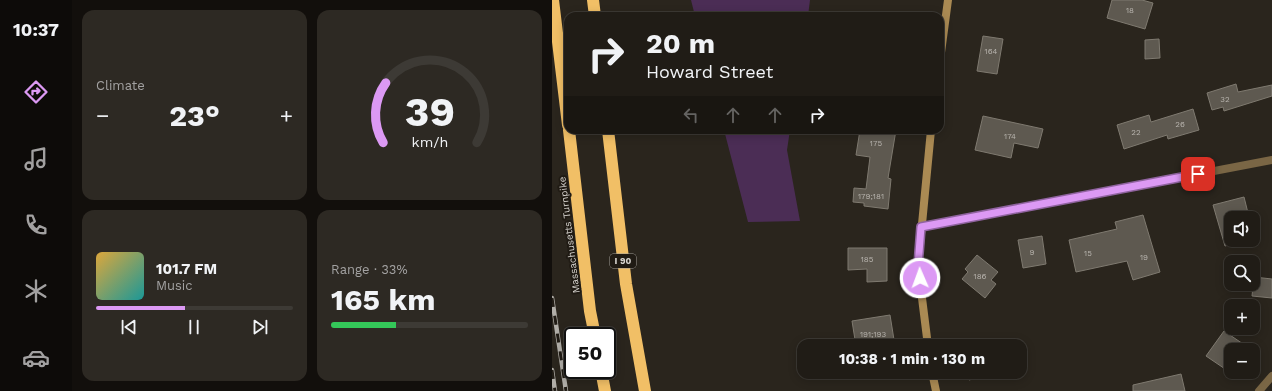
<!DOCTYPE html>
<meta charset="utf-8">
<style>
:root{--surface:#201c16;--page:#2d2923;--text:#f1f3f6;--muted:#a2a1a1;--line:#3d3a35;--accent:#dc99f4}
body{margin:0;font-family:"Work Sans",sans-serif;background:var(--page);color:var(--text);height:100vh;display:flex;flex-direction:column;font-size:15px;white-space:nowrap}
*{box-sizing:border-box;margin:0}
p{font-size:13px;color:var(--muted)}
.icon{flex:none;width:22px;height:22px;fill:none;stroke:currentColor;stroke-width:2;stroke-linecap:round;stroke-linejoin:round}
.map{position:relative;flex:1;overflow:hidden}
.details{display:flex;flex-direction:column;gap:10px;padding:10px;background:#120f0c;width:480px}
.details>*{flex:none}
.guide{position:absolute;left:12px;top:12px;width:380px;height:122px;border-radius:12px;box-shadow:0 2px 10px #0003,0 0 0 1px var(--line);background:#201c16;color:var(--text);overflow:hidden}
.tools{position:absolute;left:672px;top:211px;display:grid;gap:8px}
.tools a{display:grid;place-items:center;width:36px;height:36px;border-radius:8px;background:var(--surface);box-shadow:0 2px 10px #0003,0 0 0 1px var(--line);font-size:20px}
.speed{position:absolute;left:12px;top:327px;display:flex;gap:8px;font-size:20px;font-weight:700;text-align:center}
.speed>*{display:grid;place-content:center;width:52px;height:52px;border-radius:50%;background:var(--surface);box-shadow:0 2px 10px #0003,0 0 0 1px var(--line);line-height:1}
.speed .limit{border:2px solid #111;border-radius:6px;background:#fff;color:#111}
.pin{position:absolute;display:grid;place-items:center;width:34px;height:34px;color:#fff;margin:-17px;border-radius:8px;box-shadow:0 2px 6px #0006}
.me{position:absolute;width:44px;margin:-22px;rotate:358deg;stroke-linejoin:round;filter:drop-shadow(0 0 3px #0008)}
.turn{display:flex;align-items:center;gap:14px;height:84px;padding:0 16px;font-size:18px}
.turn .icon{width:52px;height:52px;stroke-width:2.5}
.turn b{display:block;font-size:28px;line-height:34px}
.lanes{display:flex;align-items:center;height:38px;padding:0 16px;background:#0003;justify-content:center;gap:20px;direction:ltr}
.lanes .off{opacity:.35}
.big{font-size:30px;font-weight:700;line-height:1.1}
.details .tile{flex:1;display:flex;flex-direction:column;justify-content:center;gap:6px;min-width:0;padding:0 14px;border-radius:12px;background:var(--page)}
.details .dial{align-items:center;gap:0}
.dial svg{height:104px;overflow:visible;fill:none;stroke:var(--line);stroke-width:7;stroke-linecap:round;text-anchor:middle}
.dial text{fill:var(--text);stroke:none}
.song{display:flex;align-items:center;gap:12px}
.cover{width:48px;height:48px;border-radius:6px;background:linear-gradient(135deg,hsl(40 70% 55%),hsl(180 70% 35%))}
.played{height:4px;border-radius:2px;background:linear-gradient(90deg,var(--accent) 45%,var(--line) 45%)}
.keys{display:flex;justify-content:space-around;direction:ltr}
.heat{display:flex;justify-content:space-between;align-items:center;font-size:22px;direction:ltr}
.charge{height:6px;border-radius:3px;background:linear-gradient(90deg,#34c759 33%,var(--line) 0)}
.details .tiles{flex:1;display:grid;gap:10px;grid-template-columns:repeat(2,1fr)}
.trip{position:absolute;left:245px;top:339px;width:230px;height:40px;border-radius:12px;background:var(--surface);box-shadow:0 2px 10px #0003,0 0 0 1px var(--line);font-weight:700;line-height:40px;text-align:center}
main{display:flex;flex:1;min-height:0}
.tabs{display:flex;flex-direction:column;width:72px;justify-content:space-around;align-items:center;background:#0d0b09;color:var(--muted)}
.tabs .icon{width:28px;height:28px}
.tabs .selected{color:var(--accent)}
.tabs b{font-size:18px;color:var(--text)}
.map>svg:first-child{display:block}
.green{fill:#4b2d55}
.building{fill:#5e5950;stroke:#7f7a70}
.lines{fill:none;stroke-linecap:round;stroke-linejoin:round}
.minor{stroke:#7a6645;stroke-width:8}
.secondary{stroke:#aa8a53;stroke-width:8}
.motorway{stroke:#f1bf66;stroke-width:12}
.rail-casing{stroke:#b1aea8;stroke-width:4.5}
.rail{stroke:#201b14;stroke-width:3;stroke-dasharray:9;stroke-linecap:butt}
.route-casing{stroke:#8f639f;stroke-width:10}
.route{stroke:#dc99f4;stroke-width:7}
.labels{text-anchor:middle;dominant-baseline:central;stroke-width:4;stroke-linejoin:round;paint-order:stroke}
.number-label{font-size:8px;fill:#b8b4ae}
.shield{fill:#201b14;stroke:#9f9c96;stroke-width:1}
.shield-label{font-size:9px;font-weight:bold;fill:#d6d3ce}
.street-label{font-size:10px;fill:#d6d3ce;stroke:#201b14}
</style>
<main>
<nav class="tabs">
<b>10:37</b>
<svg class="icon selected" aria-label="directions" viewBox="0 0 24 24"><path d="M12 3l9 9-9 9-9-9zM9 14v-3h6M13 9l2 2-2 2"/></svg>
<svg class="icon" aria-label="music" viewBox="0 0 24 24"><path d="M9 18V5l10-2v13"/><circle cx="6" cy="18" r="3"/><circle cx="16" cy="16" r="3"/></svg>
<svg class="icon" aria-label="phone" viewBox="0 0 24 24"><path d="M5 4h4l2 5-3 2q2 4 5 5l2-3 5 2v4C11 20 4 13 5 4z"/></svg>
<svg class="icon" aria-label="climate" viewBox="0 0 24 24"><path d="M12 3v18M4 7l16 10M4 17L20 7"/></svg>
<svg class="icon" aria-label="car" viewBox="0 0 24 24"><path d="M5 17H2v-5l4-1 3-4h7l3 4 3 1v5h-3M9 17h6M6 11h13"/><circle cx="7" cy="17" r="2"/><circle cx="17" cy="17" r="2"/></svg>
</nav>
<section class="details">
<div class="tiles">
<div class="tile"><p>Climate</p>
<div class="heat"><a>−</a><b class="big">23°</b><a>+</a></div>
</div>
<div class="tile dial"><svg viewBox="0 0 100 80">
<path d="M14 69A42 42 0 1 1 86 69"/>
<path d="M14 69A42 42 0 0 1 16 23" stroke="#dc99f4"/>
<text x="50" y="56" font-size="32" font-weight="700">39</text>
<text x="50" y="72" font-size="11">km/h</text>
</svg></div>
<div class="tile">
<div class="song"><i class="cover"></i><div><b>101.7 FM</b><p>Music</p></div></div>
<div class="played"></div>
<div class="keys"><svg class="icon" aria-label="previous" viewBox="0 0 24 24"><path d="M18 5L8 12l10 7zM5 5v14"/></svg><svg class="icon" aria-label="pause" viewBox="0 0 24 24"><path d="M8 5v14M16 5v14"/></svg><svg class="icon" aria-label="next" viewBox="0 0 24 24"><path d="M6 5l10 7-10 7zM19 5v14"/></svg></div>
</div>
<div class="tile"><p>Range · 33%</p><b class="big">165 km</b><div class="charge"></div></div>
</div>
</section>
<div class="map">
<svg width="720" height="391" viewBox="0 0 720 391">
<rect width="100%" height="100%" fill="#2a251d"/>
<!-- green -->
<g class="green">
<path d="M139 0H258L256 16H143Z"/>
<path d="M172 130H238L235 150 248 221 196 222Z"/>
</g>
<!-- building -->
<g class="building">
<path d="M560 0H590L601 3 593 29 555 18Z"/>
<path d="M431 36 451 39 445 74 425 71Z"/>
<path d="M607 39 608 58 593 59V40Z"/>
<path d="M684 84 686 92 720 85V96L672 111 671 107 660 110 655 93Z"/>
<path d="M641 109 647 130 616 139 615 135 572 149 565 125 597 115 599 122Z"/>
<path d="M431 116 491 129 486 148 462 143 459 158 423 150Z"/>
<path d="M308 130H344L336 178 339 179 336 209 312 206V203L301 202 302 188 314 189 318 157 304 155Z"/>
<path d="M692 197 697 217 679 218V240L691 241 673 246 661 205Z"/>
<path d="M591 215 608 272 581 280 575 261 524 272 517 240 565 229 563 222Z"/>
<path d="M490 236 494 264 471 268 466 240Z"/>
<path d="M296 248H335V281L315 282V269L296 270Z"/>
<path d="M425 255 446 272 439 280 444 284 433 298 410 279 416 272 413 269Z"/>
<path d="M702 277 720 279V298L700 296Z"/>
<path d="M338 315 343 346H304L300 321Z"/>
<path d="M672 331 700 350H679V373L654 356Z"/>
<path d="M415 372H446L417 380Z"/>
<path d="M629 374 633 391H581V385Z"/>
</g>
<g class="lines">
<!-- minor -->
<g class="minor">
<path d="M369 227 720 160"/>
<path d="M707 391 720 376"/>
</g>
<!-- secondary -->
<g class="secondary">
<path d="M388 60 396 0"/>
<path d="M376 346 366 266 379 130"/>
<path d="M380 372 384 391"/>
</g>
<!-- motorway -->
<g class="motorway">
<path d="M1 0 16 125"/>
<path d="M41 0 43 16"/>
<path d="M17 130 38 311 43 336"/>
<path d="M56 130 74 284 93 391"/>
<path d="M49 370 53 391"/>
</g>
<defs>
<g id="rail">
<path d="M0 298 14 391"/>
<path d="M0 370 3 391"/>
</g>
</defs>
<!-- rail casing -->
<use href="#rail" class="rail-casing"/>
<!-- rail -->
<use href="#rail" class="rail"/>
</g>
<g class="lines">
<defs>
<path id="route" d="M368 278 366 266 369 227 646 174"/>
</defs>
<!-- route casing -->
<use href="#route" class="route-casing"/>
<!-- route -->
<use href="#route" class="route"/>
</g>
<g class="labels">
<!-- number labels -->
<g class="number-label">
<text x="578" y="10">18</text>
<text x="439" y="51">164</text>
<text x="673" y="99">32</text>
<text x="628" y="124">26</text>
<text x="584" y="132">22</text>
<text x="458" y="136">174</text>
<text x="324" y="143">175</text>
<text x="319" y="196">179;181</text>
<text x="480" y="252">9</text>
<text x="536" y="253">15</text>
<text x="592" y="257">19</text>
<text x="315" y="259">185</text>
<text x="428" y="276">186</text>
<text x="321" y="334">191;193</text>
</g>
<!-- shield labels -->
<rect class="shield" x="58" y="254" width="26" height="14" rx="3"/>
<g class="shield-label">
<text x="71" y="261">I 90</text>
</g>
<!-- street labels -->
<g class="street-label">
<text transform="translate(17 235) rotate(-97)">Massachusetts Turnpike</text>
</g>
</g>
</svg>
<div class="tools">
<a><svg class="icon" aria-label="sound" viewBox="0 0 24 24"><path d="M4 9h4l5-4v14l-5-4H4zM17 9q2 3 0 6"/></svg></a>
<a><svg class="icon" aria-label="search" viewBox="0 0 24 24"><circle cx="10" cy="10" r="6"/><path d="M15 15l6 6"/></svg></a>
<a>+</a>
<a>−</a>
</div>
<div class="speed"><div class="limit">50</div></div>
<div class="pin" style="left:646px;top:174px;background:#d93025"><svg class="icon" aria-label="arrive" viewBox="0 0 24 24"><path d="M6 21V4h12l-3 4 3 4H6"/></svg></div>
<svg class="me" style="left:368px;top:278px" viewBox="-20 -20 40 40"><circle r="17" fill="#dc99f4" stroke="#fff" stroke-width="3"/><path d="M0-11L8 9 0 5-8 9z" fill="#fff"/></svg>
<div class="trip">10:38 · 1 min · 130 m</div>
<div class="guide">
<div class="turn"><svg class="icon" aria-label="right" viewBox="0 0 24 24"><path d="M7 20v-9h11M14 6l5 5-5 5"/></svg><div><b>20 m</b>Howard Street</div></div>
<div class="lanes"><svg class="icon off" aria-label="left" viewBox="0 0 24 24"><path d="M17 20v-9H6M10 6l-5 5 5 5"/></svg><svg class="icon off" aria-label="ahead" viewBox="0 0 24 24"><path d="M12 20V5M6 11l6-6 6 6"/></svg><svg class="icon off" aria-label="ahead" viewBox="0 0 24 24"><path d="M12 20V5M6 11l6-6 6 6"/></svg><svg class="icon" aria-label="right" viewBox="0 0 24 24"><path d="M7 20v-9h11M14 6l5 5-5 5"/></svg></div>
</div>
</div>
</main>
